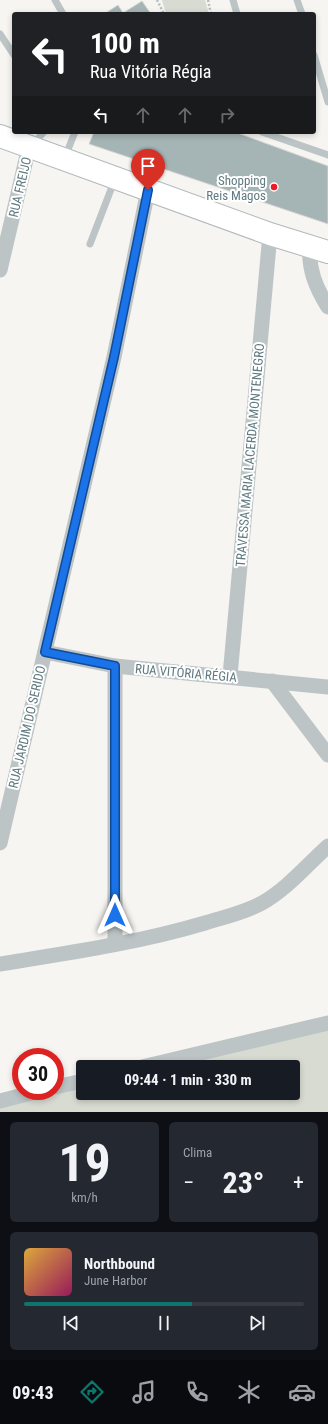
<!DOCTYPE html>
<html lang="pt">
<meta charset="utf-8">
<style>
:root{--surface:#171b24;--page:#242831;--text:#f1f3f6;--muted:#9ea1a6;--line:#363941;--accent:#0f766e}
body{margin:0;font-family:"Roboto Condensed",sans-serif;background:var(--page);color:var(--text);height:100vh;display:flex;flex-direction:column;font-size:15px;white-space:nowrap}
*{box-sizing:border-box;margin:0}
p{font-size:13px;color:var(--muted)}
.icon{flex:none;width:22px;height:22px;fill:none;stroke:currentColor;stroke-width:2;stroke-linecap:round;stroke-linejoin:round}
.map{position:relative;height:1112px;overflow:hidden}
.sheet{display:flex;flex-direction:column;gap:10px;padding:10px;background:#0d0f14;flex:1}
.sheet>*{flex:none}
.hud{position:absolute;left:12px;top:12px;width:304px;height:122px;border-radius:4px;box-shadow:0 2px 6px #0003;background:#202124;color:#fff;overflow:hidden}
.speed{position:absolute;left:12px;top:1048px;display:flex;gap:8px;font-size:20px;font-weight:700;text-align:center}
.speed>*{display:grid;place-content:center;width:52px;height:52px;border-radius:50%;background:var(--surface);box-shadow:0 2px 6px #0003;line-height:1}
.speed .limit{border:6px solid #d22;background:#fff;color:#111}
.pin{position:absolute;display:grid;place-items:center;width:34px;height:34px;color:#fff;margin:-41px -17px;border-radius:50% 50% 50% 0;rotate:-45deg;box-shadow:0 0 4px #0007}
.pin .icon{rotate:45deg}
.me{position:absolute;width:44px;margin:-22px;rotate:0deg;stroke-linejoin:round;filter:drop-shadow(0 0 3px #0008)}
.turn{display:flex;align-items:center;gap:14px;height:84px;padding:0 12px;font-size:18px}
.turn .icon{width:52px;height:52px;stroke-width:2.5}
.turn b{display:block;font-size:28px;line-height:34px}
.lanes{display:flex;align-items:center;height:38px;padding:0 12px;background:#0003;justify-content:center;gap:20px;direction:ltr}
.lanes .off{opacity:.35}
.big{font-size:30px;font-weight:700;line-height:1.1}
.sheet .widget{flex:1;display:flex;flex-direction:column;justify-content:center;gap:6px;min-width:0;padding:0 14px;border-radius:6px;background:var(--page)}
.sheet .dial{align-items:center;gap:0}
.dial b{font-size:52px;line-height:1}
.song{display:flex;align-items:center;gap:12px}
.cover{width:48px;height:48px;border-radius:6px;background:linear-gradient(135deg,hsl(40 70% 55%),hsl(330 70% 35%))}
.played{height:4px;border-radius:2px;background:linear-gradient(90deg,var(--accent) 60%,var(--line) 60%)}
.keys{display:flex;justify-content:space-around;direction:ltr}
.heat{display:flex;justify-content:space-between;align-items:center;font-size:22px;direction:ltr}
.sheet .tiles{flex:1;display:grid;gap:10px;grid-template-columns:1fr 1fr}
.widget:last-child{grid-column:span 2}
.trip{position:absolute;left:76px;top:1060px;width:224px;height:40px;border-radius:4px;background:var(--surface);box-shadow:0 2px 6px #0003;font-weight:700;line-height:40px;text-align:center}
.tabs{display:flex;height:64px;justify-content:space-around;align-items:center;background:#090b0e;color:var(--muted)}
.tabs .icon{width:28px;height:28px}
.tabs .on{color:var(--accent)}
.tabs b{font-size:18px;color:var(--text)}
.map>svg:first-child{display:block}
.green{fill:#d8dbd1}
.building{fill:#a5b4b5;stroke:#d8d7d5}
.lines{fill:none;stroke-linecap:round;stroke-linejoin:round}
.primary-casing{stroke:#afb8ba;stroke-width:24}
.path{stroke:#b6bcbd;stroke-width:2.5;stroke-dasharray:2 2;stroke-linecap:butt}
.lane{stroke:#bcc4c5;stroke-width:7}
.street{stroke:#bcc4c5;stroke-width:15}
.primary{stroke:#fff;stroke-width:22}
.route-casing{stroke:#114b97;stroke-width:10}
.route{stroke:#1a73e8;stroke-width:7}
.poi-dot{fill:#ef1923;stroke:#fff;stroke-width:1.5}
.labels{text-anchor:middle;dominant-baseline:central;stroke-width:4;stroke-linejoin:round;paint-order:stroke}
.poi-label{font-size:13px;fill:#5f7a80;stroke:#fff;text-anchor:end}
.street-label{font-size:13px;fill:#5f7a80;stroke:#fff}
</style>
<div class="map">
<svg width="328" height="1112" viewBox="0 0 328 1112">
<rect width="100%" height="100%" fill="#f6f5f2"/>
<!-- green -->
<g class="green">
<path d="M162 0H205L209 14H166Z"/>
<path d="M328 1028V1112H0V1105L83 1086V1093H293V1067H162Z"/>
</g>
<!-- building -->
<g class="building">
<path d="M142 1 151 14H104L118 5 123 13Z"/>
<path d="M94 132H235L328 166V224L89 144Z"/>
</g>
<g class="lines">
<defs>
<path id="primary" d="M0 136 270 234 328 252"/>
</defs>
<!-- primary casing -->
<use href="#primary" class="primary-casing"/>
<!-- path -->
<g class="path">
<path d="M157 0 164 14"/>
<path d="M208 0 211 14"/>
</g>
<!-- lane -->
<g class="lane">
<path d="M55 0 63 14"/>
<path d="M233 0 237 14"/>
<path d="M297 0 302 14"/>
<path d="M0 34 14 55"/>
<path d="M314 55 328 102"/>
<path d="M262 132 328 155"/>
<path d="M32 145 44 132"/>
<path d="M65 157 75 132"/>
<path d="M90 244 115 179"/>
</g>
<!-- street -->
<g class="street">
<path d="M310 246C308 269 316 288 328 307"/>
<path d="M0 270 29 147"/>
<path d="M45 652 115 666 328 687"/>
<path d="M230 676 270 234"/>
<path d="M272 681 328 755"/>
<path d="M0 843 114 357 148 190"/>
<path d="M115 944V666"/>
<path d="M0 964C68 953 138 943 205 923 224 917 244 913 262 903 287 889 307 865 328 846"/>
<path d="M142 1067 328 1023"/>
<path d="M55 1087 83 1081"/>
<path d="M0 1101 39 1091"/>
</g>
<!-- primary -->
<use href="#primary" class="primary"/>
</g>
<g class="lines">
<defs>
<path id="route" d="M115 915V666L45 652 114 357 148 190"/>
</defs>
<!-- route casing -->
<use href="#route" class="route-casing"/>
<!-- route -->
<use href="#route" class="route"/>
</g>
<!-- markers -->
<circle class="poi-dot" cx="274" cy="187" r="4"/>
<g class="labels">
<!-- poi labels -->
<g class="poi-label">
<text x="266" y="180">Shopping<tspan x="266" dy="15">Reis Magos</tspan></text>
</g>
<!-- street labels -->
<g class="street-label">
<text transform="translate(20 187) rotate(-77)">RUA FREIJO</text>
<text transform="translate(250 455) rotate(-85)">TRAVESSA MARIA LACERDA MONTENEGRO</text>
<text transform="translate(186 673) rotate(5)">RUA VITÓRIA RÉGIA</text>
<text transform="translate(27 727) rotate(-77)">RUA JARDIM DO SERIDO</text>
</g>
</g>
</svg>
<div class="speed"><div class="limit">30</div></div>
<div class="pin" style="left:148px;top:190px;background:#d93025"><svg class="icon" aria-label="arrive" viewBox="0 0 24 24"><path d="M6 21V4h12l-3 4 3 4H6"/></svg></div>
<svg class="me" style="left:115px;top:915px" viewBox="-20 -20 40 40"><path d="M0-17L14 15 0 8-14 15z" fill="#1a73e8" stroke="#fff" stroke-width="4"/></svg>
<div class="trip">09:44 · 1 min · 330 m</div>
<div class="hud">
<div class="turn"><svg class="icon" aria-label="left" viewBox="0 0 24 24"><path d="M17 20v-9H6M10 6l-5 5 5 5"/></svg><div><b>100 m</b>Rua Vitória Régia</div></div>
<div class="lanes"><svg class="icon" aria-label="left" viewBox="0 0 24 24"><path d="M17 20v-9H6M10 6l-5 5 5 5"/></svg><svg class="icon off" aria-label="ahead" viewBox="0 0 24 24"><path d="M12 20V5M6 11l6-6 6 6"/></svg><svg class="icon off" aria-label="ahead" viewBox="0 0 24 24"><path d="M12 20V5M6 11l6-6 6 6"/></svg><svg class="icon off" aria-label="right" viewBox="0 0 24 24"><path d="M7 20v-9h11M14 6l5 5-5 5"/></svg></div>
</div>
</div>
<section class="sheet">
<div class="tiles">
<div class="widget dial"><b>19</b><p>km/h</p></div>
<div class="widget"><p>Clima</p>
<div class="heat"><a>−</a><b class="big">23°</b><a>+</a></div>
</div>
<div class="widget">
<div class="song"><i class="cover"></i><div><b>Northbound</b><p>June Harbor</p></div></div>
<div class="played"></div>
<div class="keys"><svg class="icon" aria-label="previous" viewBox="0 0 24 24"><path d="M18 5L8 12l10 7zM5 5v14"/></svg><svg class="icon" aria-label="pause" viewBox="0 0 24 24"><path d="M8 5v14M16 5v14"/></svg><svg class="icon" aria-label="next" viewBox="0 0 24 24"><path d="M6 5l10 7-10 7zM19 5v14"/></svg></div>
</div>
</div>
</section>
<nav class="tabs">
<b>09:43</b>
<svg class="icon on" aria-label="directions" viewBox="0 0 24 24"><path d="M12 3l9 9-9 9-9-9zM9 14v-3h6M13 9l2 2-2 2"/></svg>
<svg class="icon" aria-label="music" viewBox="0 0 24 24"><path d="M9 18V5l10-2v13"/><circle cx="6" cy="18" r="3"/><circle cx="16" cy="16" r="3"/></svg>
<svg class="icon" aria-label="phone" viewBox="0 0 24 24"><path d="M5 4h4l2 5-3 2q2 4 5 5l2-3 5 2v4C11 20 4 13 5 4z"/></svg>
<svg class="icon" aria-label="climate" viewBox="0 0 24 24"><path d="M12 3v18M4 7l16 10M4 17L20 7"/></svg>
<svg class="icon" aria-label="car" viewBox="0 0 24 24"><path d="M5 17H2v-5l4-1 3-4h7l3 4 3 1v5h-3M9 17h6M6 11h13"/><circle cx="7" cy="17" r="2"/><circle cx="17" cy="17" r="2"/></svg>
</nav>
